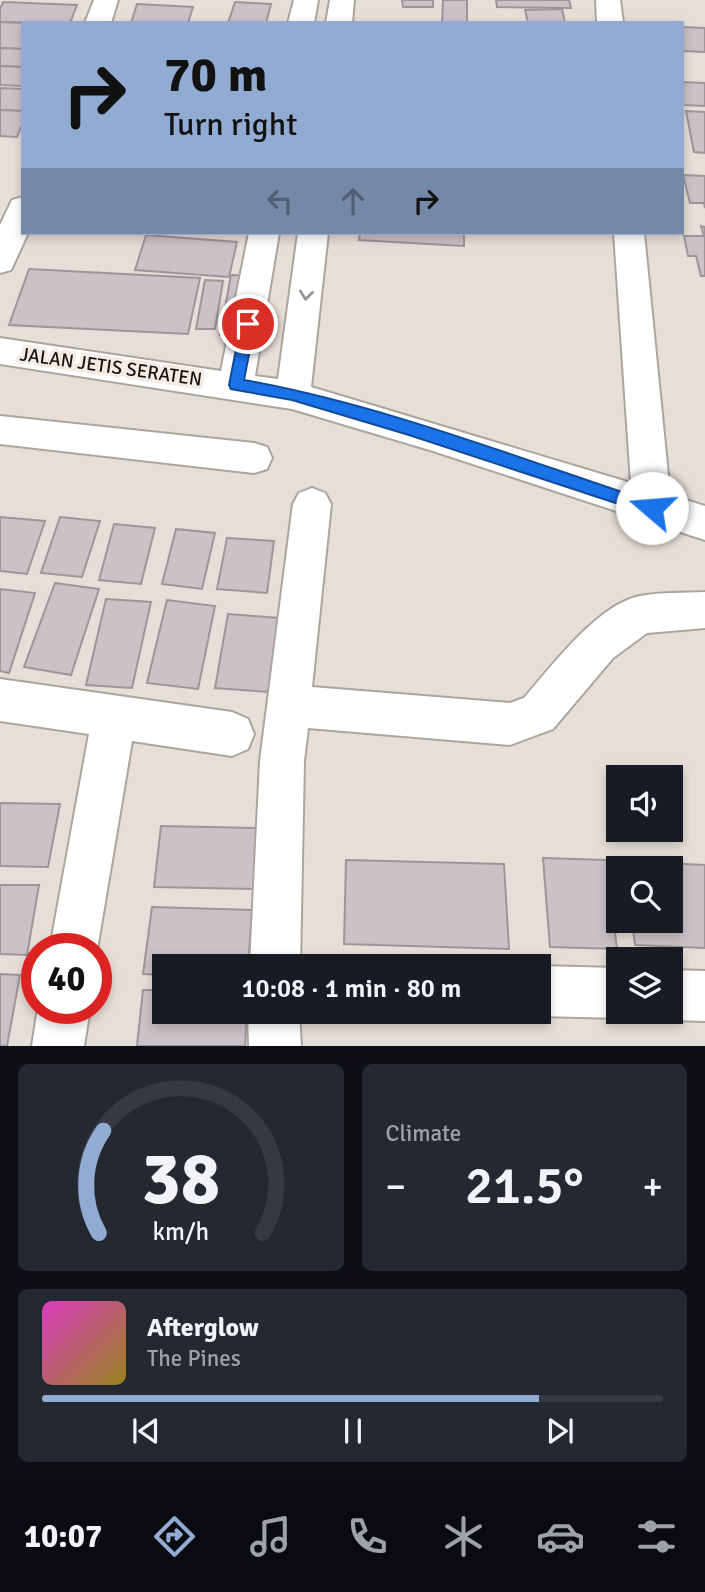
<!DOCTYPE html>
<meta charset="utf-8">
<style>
:root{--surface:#171b24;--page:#242831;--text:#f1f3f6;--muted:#9ea1a6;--line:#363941;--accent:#91abd2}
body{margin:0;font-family:Signika,sans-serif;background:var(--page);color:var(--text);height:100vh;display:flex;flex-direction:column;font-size:26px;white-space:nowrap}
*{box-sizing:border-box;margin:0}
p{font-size:23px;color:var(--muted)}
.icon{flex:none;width:38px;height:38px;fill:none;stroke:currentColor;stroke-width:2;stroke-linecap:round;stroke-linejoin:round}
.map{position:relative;height:1046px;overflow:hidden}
.drawer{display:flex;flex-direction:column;gap:18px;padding:18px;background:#0d0f14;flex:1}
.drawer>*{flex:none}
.top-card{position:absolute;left:21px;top:21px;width:663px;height:214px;border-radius:0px;box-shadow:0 4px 10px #0003;background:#91abd2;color:#111;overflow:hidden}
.tools{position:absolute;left:606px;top:765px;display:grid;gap:14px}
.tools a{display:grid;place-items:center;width:77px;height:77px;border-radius:0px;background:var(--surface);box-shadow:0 4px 10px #0003;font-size:35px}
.speed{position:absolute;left:21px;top:933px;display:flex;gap:14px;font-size:35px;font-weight:700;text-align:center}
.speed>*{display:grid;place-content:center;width:91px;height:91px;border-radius:50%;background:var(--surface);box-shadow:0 4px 10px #0003;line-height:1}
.speed .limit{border:10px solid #d22;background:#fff;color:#111}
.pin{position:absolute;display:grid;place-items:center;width:60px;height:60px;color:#fff;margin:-30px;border:4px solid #fff;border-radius:50%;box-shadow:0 2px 7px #0007}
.me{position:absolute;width:77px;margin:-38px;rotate:288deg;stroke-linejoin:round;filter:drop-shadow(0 0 5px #0008)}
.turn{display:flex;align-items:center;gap:24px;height:147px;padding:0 28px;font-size:32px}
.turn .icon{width:91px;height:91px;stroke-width:2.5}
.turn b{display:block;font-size:49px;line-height:60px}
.lanes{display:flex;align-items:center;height:66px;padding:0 28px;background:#0003;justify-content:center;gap:35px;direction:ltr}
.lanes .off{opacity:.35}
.big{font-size:52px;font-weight:600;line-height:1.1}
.drawer .tile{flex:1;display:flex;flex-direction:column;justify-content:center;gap:10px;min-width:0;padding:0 24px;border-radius:10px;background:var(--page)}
.drawer .dial{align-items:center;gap:0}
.dial svg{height:182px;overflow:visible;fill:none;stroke:var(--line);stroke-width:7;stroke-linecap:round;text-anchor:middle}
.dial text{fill:var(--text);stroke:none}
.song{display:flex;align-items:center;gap:21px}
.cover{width:84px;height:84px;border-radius:10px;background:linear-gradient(135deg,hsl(310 70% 55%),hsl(50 70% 35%))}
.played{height:7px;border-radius:4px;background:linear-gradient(90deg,var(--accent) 80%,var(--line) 80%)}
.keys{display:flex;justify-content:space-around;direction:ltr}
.heat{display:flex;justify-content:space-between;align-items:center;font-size:38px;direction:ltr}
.drawer .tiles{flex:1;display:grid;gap:18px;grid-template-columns:1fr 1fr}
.tile:last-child{grid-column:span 2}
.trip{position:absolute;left:152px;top:954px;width:399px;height:70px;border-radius:0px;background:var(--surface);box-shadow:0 4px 10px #0003;font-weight:600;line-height:70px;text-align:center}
.dock{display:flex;height:112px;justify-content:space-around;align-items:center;background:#090b0e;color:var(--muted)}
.dock .icon{width:49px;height:49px}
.dock .current{color:var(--accent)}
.dock b{font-size:32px;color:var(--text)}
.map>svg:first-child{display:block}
.building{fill:#cbc2c7;stroke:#9e959a;stroke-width:2}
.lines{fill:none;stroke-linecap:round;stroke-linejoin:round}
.minor-casing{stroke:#aca59e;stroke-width:4}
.minor{fill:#fff;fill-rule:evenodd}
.oneway{stroke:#969594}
.route{fill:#1a73e8;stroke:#114b97;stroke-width:2}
.labels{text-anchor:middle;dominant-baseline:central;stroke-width:7;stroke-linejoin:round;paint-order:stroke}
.street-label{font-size:19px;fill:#161311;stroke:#f3ebe4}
</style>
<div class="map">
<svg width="705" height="1046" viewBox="0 0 705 1046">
<rect width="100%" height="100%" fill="#e6ded7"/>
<!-- building -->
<g class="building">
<path d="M402 0H433V7H403Z"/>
<path d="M443 0H467V23H442Z"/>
<path d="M496 0H569L571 8 497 7Z"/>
<path d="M3 2 77 5 70 23 0 22V9Z"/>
<path d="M235 2 271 4 266 23H228Z"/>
<path d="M137 4 193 7 188 23H131Z"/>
<path d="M562 9 565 23H528L525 10Z"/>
<path d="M0 22 23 23V49L0 48Z"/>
<path d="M682 27 705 28V52L682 51Z"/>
<path d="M0 48 23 49V67L0 66Z"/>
<path d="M0 66 23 67V86L0 85Z"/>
<path d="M682 82 705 83V106L682 105Z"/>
<path d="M0 88 23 89V111L0 110Z"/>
<path d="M0 110 23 111V123L17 137 0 136Z"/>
<path d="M686 111 705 112V153L694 152Z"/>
<path d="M683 175 705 176V208L704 203H690Z"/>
<path d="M701 226 705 227V276H701L696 256H688L684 236H704Z"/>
<path d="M360 233H464V246L359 240Z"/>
<path d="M146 235 237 242 229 277 135 270Z"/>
<path d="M29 269 200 278 188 334 9 325Z"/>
<path d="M231 275 255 276 244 336 220 335Z"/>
<path d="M205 280 223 281 215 329H196Z"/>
<path d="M0 517 45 521 27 574 0 571Z"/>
<path d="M60 517 100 521 82 577 41 573Z"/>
<path d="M114 524 155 528 141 584 99 580Z"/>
<path d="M176 529 215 533 202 589 162 584Z"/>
<path d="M227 538 274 541 267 593 217 589Z"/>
<path d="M55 583 99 589 71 675 24 667Z"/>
<path d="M0 589 35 593 9 673 0 671Z"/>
<path d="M106 599 151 602 132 688 86 685Z"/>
<path d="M167 600 215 606 198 689 147 683Z"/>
<path d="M228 614 279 618 269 692 215 688Z"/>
<path d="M0 803 60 804 48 867 0 866Z"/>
<path d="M161 826 257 828 254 889 154 887Z"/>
<path d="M543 858 606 860 617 949 550 947Z"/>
<path d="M346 860 504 864 509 949 344 944Z"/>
<path d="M626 861 705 865V948L635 945 632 920H670V868H626Z"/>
<path d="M0 885H39L27 955 0 954Z"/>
<path d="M152 907 252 910 248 966H164V975L143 974Z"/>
<path d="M0 974 20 975 7 1046H0Z"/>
<path d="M143 990H164V1012H247L245 1046H137Z"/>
</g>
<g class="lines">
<defs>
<g id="minor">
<path d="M94 0H118L111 23H85Z"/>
<path d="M294 0H318L314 23H288Z"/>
<path d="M330 0H354L352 23H326Z"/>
<path d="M596 0H620L623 23H597Z"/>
<path d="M23 197V233H28L11 270 0 273V225L12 200Z"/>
<path d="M249 233H279L255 376 278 379 298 233H328L311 387 631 483 614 233H644L670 495 705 506V540L433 451 292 409 0 364V338L221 371Z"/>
<path d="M0 416 254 443 267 447 272 458 267 469 254 473 0 444Z"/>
<path d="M312 488 325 493 331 504 312 687 510 703 524 698C551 667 598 604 640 596 661 592 684 593 705 592V628L647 633 613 658 553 729 510 745 308 728 304 761 300 966H250L260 761 293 504 299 493Z"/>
<path d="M0 679 232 712 248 719 254 734 248 749 232 756 132 741 96 956V948H50L89 734 0 721Z"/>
<path d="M539 966 618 968V1012H635L618 1018 539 1016 527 1012H539Z"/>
<path d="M670 970 705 971V1021L670 1020 652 1013 670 1012Z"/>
<path d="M38 1008H90L84 1046H32Z"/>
<path d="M248 1012H299L301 1046H249Z"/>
</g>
</defs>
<!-- minor casing -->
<use href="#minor" class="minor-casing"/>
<!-- minor -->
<use href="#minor" class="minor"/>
</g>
<!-- one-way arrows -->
<defs><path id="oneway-chevron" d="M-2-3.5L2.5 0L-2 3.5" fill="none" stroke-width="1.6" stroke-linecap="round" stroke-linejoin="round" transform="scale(1.75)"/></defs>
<use class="oneway" href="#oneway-chevron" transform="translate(306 295) rotate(96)"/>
<!-- route -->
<path class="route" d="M248 318 255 324 244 380C383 405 518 458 652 502L657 503 660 508 657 513 652 515 409 435 292 400 231 389 229 385 241 324Z"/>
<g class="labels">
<!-- street labels -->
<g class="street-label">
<text transform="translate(111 367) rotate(8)">JALAN JETIS SERATEN</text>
</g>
</g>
</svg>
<div class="tools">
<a><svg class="icon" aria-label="sound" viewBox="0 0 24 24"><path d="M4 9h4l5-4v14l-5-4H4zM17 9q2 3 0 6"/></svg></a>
<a><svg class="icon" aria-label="search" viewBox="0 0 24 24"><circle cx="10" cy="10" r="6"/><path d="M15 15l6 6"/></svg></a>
<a><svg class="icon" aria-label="layers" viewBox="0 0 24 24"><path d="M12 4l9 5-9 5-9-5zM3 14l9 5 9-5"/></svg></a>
</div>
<div class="speed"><div class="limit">40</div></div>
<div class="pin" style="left:248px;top:324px;background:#d93025"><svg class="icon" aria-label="arrive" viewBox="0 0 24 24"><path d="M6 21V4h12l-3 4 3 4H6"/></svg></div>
<svg class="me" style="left:652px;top:508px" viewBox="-20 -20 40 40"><circle r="19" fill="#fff"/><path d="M0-13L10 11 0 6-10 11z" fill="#1a73e8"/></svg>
<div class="trip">10:08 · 1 min · 80 m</div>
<div class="top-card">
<div class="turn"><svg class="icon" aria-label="right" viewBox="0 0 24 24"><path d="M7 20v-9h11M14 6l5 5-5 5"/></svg><div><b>70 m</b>Turn right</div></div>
<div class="lanes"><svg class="icon off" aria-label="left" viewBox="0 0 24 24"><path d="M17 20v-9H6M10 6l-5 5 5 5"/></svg><svg class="icon off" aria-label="ahead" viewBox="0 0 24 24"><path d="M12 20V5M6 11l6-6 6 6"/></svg><svg class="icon" aria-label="right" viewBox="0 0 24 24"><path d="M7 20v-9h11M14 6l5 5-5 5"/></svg></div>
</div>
</div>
<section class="drawer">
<div class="tiles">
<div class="tile dial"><svg viewBox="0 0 100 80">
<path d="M14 69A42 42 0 1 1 86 69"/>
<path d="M14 69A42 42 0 0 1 16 24" stroke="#91abd2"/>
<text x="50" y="56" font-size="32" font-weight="700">38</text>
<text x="50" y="72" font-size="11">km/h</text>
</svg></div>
<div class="tile"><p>Climate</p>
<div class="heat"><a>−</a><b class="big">21.5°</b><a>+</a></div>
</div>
<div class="tile">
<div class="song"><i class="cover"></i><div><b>Afterglow</b><p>The Pines</p></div></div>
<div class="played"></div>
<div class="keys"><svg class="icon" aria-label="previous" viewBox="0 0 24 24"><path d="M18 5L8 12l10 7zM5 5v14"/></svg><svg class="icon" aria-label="pause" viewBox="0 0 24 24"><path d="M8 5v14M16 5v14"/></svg><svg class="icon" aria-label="next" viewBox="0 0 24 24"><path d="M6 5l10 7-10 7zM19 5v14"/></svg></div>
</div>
</div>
</section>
<nav class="dock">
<b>10:07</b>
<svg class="icon current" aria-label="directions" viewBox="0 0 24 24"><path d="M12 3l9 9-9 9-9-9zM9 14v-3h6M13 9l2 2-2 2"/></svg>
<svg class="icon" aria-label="music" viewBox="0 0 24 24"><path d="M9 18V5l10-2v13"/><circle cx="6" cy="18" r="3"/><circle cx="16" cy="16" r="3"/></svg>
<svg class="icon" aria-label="phone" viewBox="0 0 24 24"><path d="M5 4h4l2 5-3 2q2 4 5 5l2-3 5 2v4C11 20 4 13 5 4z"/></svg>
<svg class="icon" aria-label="climate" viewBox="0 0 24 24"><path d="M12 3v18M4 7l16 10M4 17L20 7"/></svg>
<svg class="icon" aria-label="car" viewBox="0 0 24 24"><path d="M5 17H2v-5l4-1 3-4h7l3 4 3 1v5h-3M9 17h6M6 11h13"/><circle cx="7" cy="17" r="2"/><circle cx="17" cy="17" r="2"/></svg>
<svg class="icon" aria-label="filters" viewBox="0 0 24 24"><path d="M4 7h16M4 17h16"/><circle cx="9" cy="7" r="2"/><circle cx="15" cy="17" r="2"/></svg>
</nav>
